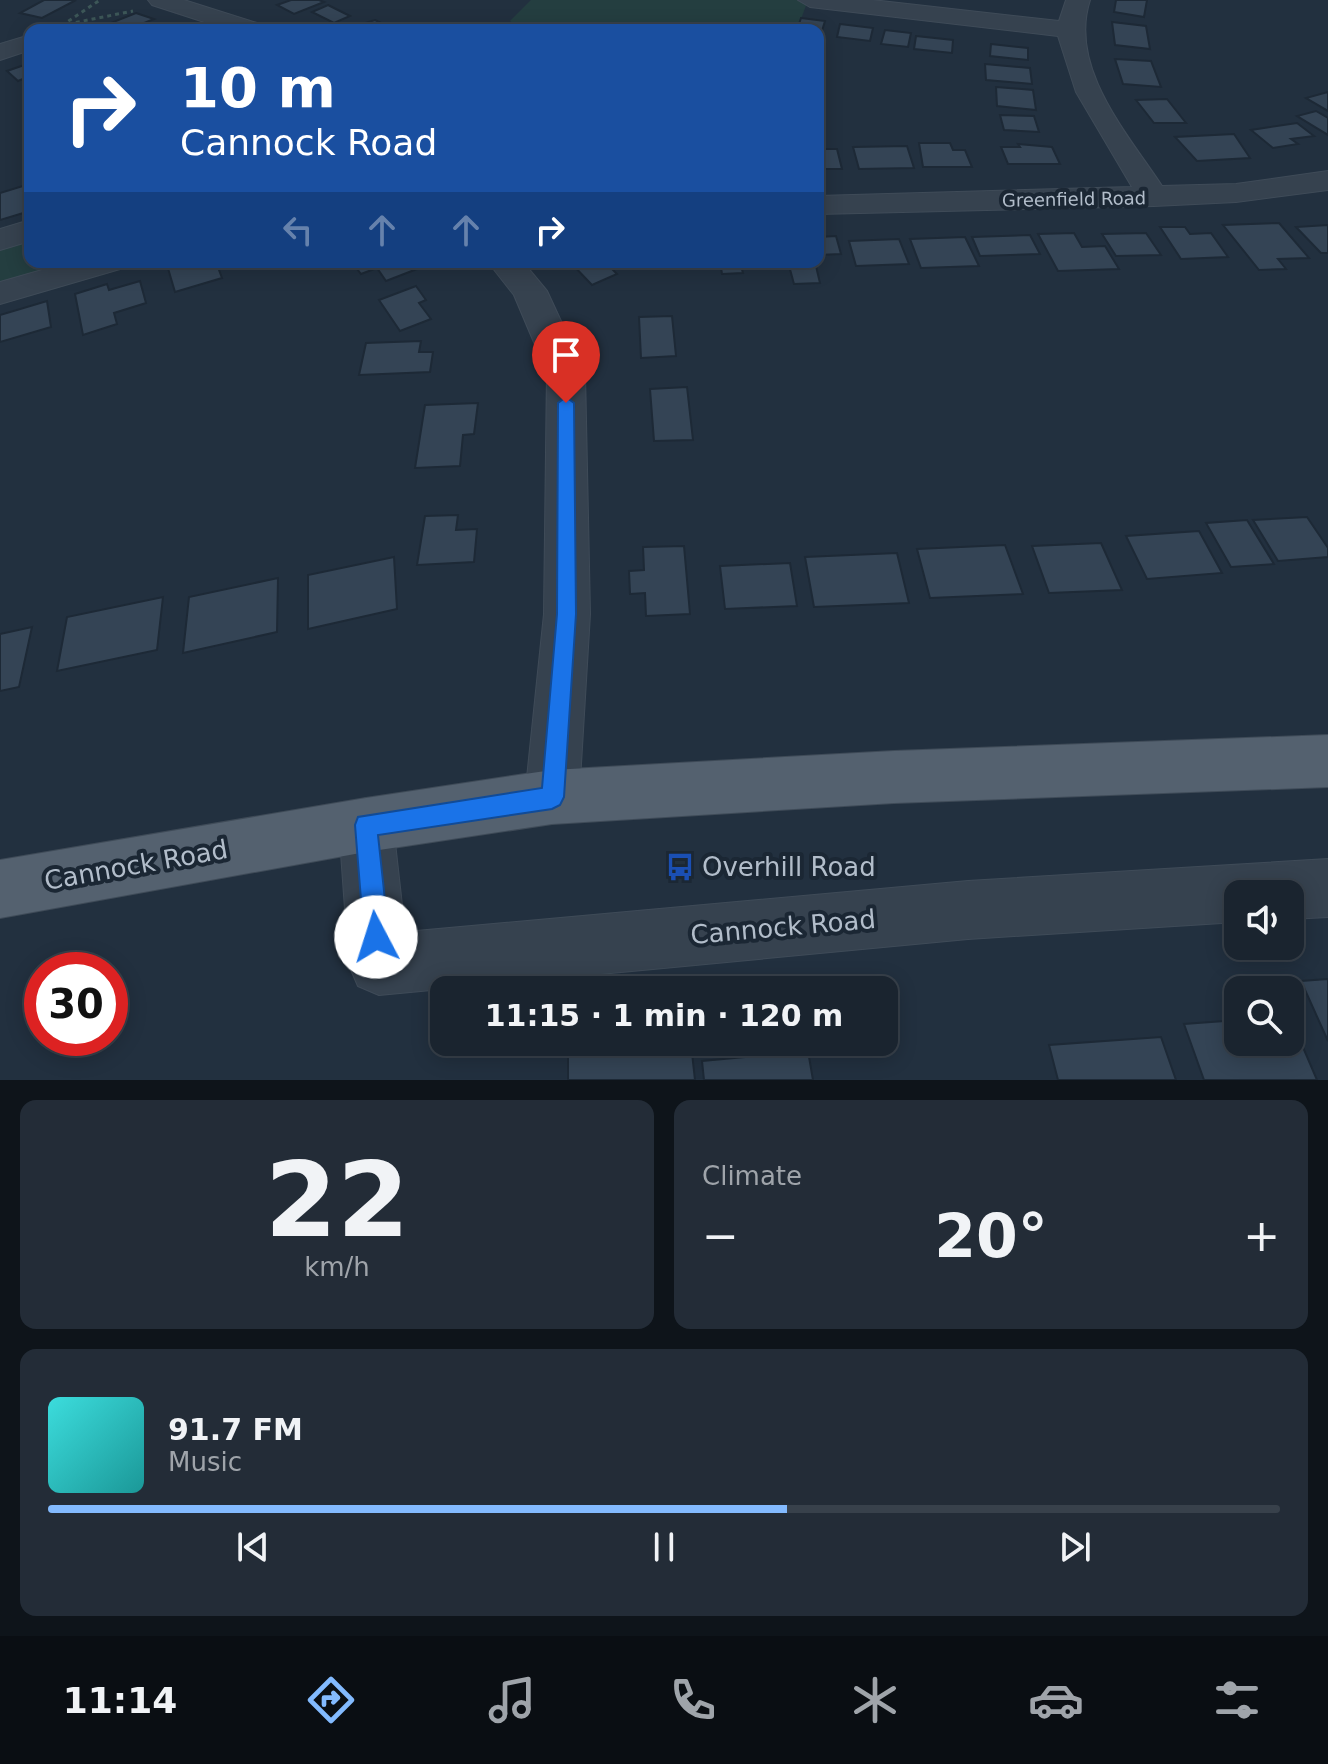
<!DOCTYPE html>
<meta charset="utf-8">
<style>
:root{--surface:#1a242f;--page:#232c37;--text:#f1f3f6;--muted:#9fa4aa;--line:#38414b;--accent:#83bafe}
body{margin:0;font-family:"DejaVu Sans",sans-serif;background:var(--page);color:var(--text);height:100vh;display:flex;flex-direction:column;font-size:30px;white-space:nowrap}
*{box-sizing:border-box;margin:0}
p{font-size:26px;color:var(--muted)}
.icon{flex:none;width:44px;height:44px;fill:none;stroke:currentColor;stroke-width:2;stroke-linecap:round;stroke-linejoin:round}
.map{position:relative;height:1080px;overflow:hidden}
.drawer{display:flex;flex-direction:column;gap:20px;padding:20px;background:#0e141a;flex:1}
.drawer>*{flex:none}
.banner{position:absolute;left:24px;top:24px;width:800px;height:244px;border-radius:16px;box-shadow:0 4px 20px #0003,0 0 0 2px var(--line);background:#1a4fa0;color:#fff;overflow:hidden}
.tools{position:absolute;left:1224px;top:880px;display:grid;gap:16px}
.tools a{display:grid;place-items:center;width:80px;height:80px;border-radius:16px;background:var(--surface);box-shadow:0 4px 20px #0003,0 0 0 2px var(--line);font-size:40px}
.speed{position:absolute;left:24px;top:952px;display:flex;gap:16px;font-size:40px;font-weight:700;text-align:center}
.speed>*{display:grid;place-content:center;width:104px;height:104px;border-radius:50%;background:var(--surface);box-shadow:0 4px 20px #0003,0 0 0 2px var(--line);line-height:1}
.speed .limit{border:12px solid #d22;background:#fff;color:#111}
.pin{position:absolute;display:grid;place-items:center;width:68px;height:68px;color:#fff;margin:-82px -34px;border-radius:50% 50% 50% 0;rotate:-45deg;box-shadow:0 0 8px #0007}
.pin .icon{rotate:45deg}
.me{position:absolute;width:88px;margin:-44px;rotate:355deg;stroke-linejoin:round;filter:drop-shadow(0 0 6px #0008)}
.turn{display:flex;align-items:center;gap:28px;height:168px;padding:0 24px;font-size:36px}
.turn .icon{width:104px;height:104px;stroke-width:2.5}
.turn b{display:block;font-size:56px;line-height:68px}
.lanes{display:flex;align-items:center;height:76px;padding:0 24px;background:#0003;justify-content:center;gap:40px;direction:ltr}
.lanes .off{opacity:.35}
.big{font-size:60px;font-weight:700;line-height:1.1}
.drawer .tile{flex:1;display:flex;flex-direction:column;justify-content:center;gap:12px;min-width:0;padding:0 28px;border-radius:16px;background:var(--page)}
.drawer .dial{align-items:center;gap:0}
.dial b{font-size:104px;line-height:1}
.song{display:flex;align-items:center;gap:24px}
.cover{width:96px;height:96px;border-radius:12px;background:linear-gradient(135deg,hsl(180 70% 55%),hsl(180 70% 35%))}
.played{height:8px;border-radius:4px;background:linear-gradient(90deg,var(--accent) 60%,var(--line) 60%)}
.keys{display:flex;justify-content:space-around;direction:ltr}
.heat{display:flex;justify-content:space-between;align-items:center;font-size:44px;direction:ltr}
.drawer .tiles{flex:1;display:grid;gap:20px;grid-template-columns:1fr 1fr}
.tile:last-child{grid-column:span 2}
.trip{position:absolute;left:430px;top:976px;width:468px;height:80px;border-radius:16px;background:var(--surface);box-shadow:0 4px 20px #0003,0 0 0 2px var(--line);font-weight:700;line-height:80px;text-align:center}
.menu{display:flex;height:128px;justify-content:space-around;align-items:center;background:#0a0e13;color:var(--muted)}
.menu .icon{width:56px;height:56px}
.menu .active{color:var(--accent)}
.menu b{font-size:36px;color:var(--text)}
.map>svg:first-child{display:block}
.green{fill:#243e40}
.building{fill:#344455;stroke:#1d2936;stroke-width:2}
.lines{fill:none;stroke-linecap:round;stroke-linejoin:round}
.minor-casing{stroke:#3f4b58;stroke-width:2}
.primary-casing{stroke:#3f4b58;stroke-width:2}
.path{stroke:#3d5758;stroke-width:3;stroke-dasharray:4 4;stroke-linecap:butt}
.minor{fill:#36424f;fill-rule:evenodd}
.primary{fill:#54616f;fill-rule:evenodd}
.route{fill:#1a73e8;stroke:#114b97;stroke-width:2}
.labels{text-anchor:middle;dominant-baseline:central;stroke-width:8;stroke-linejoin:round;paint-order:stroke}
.far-street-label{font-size:18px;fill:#b2bdca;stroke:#1b2734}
.near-street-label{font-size:26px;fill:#b2bdca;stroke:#1b2734}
.near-poi-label{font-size:26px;fill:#b2bdca;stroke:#1b2734;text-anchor:start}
</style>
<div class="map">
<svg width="1328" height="1080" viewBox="0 0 1328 1080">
<rect width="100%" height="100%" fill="#22303f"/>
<!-- green -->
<g class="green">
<path d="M531 0H808L797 30H523L510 21Z"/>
<path d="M30 236V262H86L0 286V245Z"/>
</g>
<!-- building -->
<g class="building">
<path d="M44 0H76L42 18 20 13Z"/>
<path d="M291 0H319L324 2 294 14 277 5Z"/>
<path d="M1116 0H1147L1144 17 1114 12Z"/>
<path d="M328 5 350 16 334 23 312 12Z"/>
<path d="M136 13 154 19 127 30 103 26Z"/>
<path d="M801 18 825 21 821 34 818 30H797Z"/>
<path d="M375 20 395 30 349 28Z"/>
<path d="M1112 22 1146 26 1150 49 1115 45Z"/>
<path d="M840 24 873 28 870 41 837 37Z"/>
<path d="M885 30 911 33 908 47 881 44Z"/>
<path d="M916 36 953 40 952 53 914 49Z"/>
<path d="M991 44 1028 48V60L990 56Z"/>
<path d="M1115 59 1151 61 1161 87 1123 84Z"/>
<path d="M30 63V76L18 81 7 71Z"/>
<path d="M985 64 1030 68 1032 84 986 80Z"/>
<path d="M996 87 1033 90 1036 110 997 106Z"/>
<path d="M1328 92V111L1306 98Z"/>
<path d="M1167 99 1186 123H1154L1136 100Z"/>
<path d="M1316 111 1328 118V135L1297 116Z"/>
<path d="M1000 115 1034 116 1039 132 1004 130Z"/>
<path d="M1297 123 1314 136 1291 139 1298 144 1273 148 1251 130Z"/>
<path d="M1234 134 1250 158 1197 161 1175 137Z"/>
<path d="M919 143H950L953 150H965L972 167H923Z"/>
<path d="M1018 144 1052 147 1060 164H1008L1001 147H1020Z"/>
<path d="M907 146 914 168 859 169 853 147Z"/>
<path d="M818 149H837L842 169H818Z"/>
<path d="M26 185 30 211 0 220V193Z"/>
<path d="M1279 223 1309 258 1278 259 1286 269 1259 270 1223 225Z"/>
<path d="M1328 225V253H1321L1296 227Z"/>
<path d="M1160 227H1185L1190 234 1211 233 1228 257 1181 259Z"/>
<path d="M1074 233 1082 247 1105 246 1119 269 1058 271 1038 234Z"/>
<path d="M1146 233 1161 255 1116 256 1102 234Z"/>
<path d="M1030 235 1040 254 980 256 972 237Z"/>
<path d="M836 236 841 254 818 255V237Z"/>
<path d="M965 237 979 266 921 268 910 239Z"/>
<path d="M899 239 909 264 856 266 849 241Z"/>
<path d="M179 262H216L222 278 175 292 167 265Z"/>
<path d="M362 262H412L417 269 386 281 377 268 361 274 354 265Z"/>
<path d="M570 262H623L610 267 617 274 592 285Z"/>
<path d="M720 262H760V265L741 266 743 273 722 274Z"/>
<path d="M788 262H815L820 283 794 284Z"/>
<path d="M140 281 146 303 114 313 117 324 83 335 75 294 107 284 109 290Z"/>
<path d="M416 286 426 300 419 303 431 319 400 331 379 300Z"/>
<path d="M47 301 51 327 0 342V315Z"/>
<path d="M672 316 676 356 641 358 639 317Z"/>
<path d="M421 341 419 352H433L430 372 359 375 366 343Z"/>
<path d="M687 387 693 440 654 441 650 389Z"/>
<path d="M478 403 474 434 463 435 460 466 415 468 425 405Z"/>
<path d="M458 515 456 530 477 529 474 562 417 565 425 516Z"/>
<path d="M1307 517 1328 548V557L1278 561 1253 520Z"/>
<path d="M1247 520 1274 564 1231 567 1206 523Z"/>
<path d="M1199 531 1222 573 1147 579 1126 536Z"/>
<path d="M1101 543 1122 590 1049 593 1032 546Z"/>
<path d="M1005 545 1023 594 930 598 917 549Z"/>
<path d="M684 546 690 614 646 616 645 593 630 594 629 571 644 570 643 547Z"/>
<path d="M897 553 909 603 814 607 805 557Z"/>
<path d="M394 557 397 609 308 629V575Z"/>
<path d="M790 563 797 606 725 609 720 566Z"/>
<path d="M278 578 277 632 183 653 189 597Z"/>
<path d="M163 597 157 650 57 671 67 617Z"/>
<path d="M32 627 19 687 0 691V634Z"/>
<path d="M1328 979V1041L1301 981Z"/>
<path d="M1290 1017 1317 1080H1204L1184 1024 1238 1020V1042H1290Z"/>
<path d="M1161 1037 1176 1080H1058L1049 1045Z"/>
<path d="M691 1044 695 1080H568V1057Z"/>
<path d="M808 1051 813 1080H704L702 1061Z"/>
</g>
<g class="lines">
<defs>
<g id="minor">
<path d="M148 0H184L263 25 266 30H229L152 5Z"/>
<path d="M798 0H872L1059 21 1066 0H1090C1068 67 1127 133 1162 186L1236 184 1328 171V190L1236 202 1154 206 818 214V196L1132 187 1076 92 1058 36 810 7Z"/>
<path d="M30 35V50L0 60V44Z"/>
<path d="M30 220V241L0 250V229Z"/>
<path d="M70 262H125L120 269 0 304V282Z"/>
<path d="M488 262H523L547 291 585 373 590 614 579 797 571 816 552 824 533 816 525 797 544 614 547 373 514 295Z"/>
<path d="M366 798 385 806 393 825 405 932 968 881 1328 859V917L1290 919V894H1238V922L968 939 379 995 358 986 349 965 339 825 347 806Z"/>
</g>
<path id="primary" d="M1328 735V787L894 803 552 824 366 852 0 918V860L366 798 552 770 894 751Z"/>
</defs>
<!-- minor casing -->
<use href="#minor" class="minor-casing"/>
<!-- primary casing -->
<use href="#primary" class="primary-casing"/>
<!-- path -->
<g class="path">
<path d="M68 24 133 11"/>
<path d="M55 30 100 0"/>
</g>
<!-- minor -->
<use href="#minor" class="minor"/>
<!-- primary -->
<use href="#primary" class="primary"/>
</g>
<!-- route -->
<path class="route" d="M566 397 574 403 576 614 564 797 560 805 552 809 378 835 389 937 385 946 376 950 368 946 364 937 355 825 358 817 542 788 557 614 558 403Z"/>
<!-- icons -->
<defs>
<symbol id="bus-bare" viewBox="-9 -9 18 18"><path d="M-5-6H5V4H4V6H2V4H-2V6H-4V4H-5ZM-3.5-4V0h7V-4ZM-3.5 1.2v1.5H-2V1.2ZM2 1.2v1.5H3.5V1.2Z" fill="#1a4fb4" stroke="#1b2734" stroke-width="2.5" paint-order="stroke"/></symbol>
</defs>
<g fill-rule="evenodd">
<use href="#bus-bare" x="660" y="847" width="40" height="40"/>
</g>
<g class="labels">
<!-- far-street labels -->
<g class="far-street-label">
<text transform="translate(1074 199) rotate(-1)">Greenfield Road</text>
</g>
<!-- near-street labels -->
<g class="near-street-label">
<text transform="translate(136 865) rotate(-10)">Cannock Road</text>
<text transform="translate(783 927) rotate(-5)">Cannock Road</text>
</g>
<!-- near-poi labels -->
<g class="near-poi-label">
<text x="702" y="867">Overhill Road</text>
</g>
</g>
</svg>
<div class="tools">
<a><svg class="icon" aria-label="sound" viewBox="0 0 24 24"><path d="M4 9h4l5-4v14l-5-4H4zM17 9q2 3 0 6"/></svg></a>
<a><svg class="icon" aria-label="search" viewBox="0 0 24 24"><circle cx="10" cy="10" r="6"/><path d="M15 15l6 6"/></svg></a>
</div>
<div class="speed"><div class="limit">30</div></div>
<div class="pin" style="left:566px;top:403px;background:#d93025"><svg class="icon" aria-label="arrive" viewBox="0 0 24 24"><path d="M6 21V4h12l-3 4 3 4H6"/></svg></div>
<svg class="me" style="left:376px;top:937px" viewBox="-20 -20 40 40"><circle r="19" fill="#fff"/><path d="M0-13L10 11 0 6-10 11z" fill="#1a73e8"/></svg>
<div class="trip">11:15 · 1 min · 120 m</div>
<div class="banner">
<div class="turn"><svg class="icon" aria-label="right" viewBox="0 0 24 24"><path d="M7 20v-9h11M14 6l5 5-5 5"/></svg><div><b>10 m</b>Cannock Road</div></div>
<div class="lanes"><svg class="icon off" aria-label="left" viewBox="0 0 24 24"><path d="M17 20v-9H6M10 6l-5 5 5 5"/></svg><svg class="icon off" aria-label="ahead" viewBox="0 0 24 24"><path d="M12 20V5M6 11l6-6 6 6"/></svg><svg class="icon off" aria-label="ahead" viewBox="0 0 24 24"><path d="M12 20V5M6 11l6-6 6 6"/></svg><svg class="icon" aria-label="right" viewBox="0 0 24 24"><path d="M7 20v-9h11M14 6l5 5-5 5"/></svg></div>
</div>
</div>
<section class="drawer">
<div class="tiles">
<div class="tile dial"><b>22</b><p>km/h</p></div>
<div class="tile"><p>Climate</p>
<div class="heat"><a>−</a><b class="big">20°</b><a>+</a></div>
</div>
<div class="tile">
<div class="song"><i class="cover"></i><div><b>91.7 FM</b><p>Music</p></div></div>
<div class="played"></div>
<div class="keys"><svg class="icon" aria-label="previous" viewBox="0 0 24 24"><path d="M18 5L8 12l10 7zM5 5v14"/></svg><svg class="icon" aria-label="pause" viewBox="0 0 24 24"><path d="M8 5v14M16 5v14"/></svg><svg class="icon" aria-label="next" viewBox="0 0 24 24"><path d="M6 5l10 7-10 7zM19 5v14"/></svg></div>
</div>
</div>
</section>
<nav class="menu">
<b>11:14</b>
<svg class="icon active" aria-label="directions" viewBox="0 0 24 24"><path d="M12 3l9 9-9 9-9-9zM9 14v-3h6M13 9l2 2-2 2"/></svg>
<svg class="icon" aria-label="music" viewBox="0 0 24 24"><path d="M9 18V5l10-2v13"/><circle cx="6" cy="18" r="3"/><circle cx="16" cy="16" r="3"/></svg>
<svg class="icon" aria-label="phone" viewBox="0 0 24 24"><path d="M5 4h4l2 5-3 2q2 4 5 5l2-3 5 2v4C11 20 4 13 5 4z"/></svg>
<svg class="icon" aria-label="climate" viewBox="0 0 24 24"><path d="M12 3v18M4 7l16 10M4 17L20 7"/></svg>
<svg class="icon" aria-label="car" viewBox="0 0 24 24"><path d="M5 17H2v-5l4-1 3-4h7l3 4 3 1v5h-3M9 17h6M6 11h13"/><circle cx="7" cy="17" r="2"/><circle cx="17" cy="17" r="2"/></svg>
<svg class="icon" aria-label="filters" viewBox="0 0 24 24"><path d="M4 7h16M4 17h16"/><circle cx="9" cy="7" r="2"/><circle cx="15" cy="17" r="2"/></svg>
</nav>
